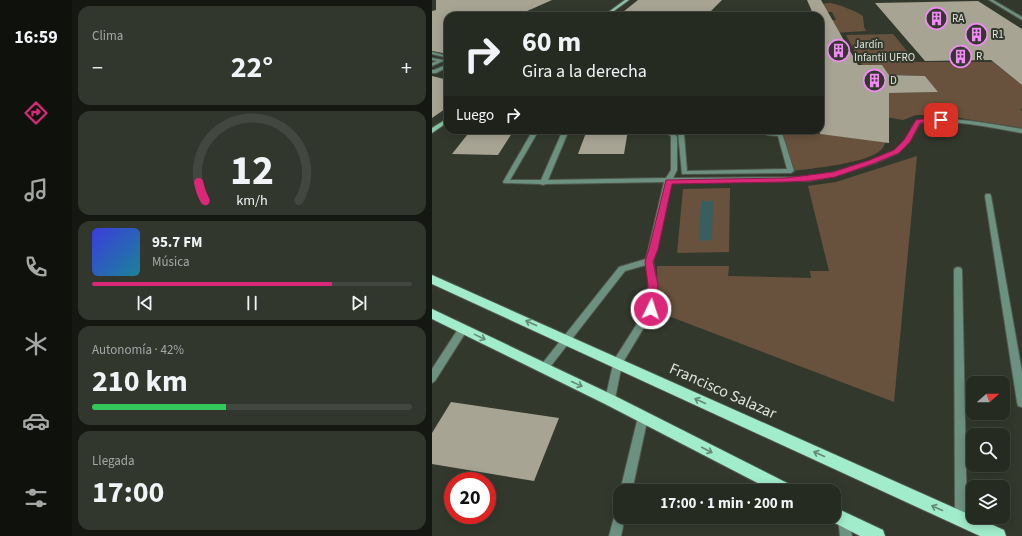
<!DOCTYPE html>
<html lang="es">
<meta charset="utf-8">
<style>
:root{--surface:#262b21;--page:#32372e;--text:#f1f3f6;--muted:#a4a7a5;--line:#42473f;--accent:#db2777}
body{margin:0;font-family:"Source Sans 3",sans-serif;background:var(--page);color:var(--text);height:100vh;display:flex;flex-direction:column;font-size:15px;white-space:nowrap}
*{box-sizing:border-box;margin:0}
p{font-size:13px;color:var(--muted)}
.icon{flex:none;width:22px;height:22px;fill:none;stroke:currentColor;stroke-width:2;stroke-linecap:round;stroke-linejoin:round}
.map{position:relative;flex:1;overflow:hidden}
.sheet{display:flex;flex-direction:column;gap:6px;padding:6px;background:#151812;width:360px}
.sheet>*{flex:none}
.guide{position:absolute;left:12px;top:12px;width:380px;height:122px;border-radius:12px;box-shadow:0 2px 10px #0003,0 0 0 1px var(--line);background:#262b21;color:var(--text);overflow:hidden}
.needle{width:26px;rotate:69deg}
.buttons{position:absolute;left:534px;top:376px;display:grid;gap:8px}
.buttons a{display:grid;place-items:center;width:44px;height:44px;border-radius:8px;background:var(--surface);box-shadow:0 2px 10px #0003,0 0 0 1px var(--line);font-size:20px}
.speed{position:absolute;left:12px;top:472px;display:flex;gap:8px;font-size:20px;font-weight:700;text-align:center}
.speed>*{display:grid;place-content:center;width:52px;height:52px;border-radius:50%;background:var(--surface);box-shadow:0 2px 10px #0003,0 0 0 1px var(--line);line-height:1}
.speed .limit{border:6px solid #d22;background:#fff;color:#111}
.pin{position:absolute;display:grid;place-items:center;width:34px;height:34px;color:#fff;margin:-17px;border-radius:8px;box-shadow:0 2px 6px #0006}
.me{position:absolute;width:44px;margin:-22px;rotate:4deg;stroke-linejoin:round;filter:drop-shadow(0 0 3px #0008)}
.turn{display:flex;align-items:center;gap:14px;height:84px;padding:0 12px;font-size:18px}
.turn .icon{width:52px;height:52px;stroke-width:2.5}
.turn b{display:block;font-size:28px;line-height:34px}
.then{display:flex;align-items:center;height:38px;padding:0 12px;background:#0003;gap:8px;font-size:15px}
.big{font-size:30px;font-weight:700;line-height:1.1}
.sheet .tile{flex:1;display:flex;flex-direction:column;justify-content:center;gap:6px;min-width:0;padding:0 14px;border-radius:12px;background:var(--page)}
.sheet .dial{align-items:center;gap:0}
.dial svg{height:104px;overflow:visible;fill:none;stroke:var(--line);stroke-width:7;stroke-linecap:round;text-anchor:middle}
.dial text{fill:var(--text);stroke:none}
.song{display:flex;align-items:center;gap:12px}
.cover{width:48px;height:48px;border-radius:6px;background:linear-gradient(135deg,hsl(240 70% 55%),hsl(190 70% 35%))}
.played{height:4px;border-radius:2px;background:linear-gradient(90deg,var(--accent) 75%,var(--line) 75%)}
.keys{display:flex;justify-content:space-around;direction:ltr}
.heat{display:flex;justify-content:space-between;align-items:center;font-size:22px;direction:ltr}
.charge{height:6px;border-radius:3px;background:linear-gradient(90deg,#34c759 42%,var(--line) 0)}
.trip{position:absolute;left:181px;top:484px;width:228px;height:40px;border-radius:12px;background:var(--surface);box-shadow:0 2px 10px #0003,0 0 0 1px var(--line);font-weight:700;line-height:40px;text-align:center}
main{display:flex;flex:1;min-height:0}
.tabs{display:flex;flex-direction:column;width:72px;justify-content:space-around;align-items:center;background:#0f110d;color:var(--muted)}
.tabs .icon{width:28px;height:28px}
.tabs .current{color:var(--accent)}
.tabs b{font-size:18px;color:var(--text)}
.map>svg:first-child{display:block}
.green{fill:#68523d}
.water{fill:#385e5f}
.building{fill:#a8a494}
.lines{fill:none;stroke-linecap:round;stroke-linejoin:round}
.lane-casing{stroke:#51584c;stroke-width:2}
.street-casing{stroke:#51584c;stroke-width:2}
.secondary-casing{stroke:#51584c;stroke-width:2}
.primary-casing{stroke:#51584c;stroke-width:2}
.lane{fill:#6d9180;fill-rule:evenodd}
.street{fill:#6d9180;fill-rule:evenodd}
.secondary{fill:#8bc4aa;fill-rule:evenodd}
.primary{fill:#a1ecca;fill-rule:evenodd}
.oneway{stroke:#648a73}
.route{fill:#db2777;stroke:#8e194d}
.labels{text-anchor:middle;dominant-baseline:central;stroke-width:4;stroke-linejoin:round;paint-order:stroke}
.far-poi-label{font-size:11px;fill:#dfe3db;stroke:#32392c;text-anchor:start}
.near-street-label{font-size:16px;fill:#dfe3db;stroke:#32392c}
</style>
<main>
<nav class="tabs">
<b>16:59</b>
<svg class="icon current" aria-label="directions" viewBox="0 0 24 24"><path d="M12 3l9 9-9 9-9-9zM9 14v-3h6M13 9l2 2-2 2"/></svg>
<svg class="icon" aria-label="music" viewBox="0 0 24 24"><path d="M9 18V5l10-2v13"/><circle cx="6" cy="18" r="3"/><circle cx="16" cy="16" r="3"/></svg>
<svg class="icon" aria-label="phone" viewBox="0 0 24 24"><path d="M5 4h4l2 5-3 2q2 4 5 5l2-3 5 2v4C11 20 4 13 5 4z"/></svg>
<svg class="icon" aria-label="climate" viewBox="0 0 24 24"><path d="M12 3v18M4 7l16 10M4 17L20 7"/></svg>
<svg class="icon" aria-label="car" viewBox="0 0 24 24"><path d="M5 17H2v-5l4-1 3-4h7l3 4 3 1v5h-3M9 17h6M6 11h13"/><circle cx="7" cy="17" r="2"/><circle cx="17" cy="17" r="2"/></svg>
<svg class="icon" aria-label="filters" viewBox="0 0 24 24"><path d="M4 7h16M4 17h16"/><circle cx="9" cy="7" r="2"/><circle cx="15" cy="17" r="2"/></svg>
</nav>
<section class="sheet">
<div class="tile"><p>Clima</p>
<div class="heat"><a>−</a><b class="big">22°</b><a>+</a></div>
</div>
<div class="tile dial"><svg viewBox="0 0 100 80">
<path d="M14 69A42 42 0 1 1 86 69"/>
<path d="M14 69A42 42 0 0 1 9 55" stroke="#db2777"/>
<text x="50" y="56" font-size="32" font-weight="700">12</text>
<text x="50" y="72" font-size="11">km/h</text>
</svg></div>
<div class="tile">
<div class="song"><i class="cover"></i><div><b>95.7 FM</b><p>Música</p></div></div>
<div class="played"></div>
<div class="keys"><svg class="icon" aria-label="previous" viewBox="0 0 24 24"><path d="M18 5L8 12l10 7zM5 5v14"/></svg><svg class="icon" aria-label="pause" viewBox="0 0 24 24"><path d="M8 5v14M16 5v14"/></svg><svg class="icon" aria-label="next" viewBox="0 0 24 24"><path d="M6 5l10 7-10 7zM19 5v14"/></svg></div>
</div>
<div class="tile"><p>Autonomía · 42%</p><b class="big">210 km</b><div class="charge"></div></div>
<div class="tile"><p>Llegada</p><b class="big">17:00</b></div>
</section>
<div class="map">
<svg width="590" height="536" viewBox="0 0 590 536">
<rect width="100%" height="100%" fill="#32392c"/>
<!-- green -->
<g class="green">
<path d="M396 3C404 3 424 11 431 16L432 27 434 31 401 33 393 20H404L400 12H388L391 4Z"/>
<path d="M461 34 484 62H561L590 85V109H588L590 111V128L509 115H484L471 120 436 114 388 94 506 92 493 76 457 75 450 65H430L414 35Z"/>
<path d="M348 134H389L454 142C452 145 451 148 449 150 437 163 377 169 359 171Z"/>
<path d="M485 156 462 402 226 312 225 266H297L296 276 379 278 378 271H397L376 186 404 182Z"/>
<path d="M298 188 297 252 245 253 251 189Z"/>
</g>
<!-- water -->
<path class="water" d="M269 201H281L280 240 267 241Z"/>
<!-- building -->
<g class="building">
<path d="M4 0H120L84 16H16V54L0 51V11L4 10Z"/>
<path d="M206 0H290L274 16H186Z"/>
<path d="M375 0H389L426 65H450L457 75 493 76 506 92 457 93V143L388 134V16H382Z"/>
<path d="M546 1 590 29V85L559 60 493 61 443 3Z"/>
<path d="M0 76 16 80V107L0 118Z"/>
<path d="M39 130H82L66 155 20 154Z"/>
<path d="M155 130H196L192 154H146Z"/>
<path d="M19 402 127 418 102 481 0 464V433Z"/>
</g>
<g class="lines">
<defs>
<g id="lane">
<path d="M557 0H561L590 17V20Z"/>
<path d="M499 119C530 118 560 124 590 129V133C556 127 523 119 488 123L477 142 466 153 443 163 403 176 377 181 239 182 225 249 221 261 225 285 223 309 190 364 182 404 178 405 174 404 173 400 182 360 215 308 217 285 214 265 193 271 115 371 112 373 109 371 107 368 109 365 187 267 214 259 232 182 114 184 111 185 108 184 72 183 71 182 101 130H107L78 180H109L131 130H137L116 180 234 178 239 170V137L238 135 225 130C233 130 240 130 245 137V170L241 178 377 177 402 172 439 161 462 151 473 140 484 121Z"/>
<path d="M554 194H558L559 196 590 372V407L586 406 585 402 553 196Z"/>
<path d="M526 267 529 268 530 270 535 519 533 523 529 525 525 523 523 519 522 270 523 268Z"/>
</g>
<g id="street">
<path d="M0 52 16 56V58L0 54Z"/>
<path d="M0 58 11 60V61L0 66V63L5 61 0 60Z"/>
<path d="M16 64V67L4 73H0V70H2Z"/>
<path d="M249 130H338L339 132 350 133 362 171 359 173 250 174 246 132ZM334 133 335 135 346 136 355 169 255 171 252 134Z"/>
<path d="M31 325 34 326 36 329 34 332 3 381 0 383V369L28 326Z"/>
<path d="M211 412 215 413 216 417 200 491H188L206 417 207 413Z"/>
<path d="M188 508V517H193L189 536H177L184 510Z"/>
<path d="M412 513 416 515 420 536H408L406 519 408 515Z"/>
</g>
<g id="secondary">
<path d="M193 0H197L175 16H171Z"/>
<path d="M16 118V122L0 133V128Z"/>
</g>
<g id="primary">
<path d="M0 275 572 530 574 536H548L0 284Z"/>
<path d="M0 309 183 396 361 486 363 491H341L173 404 0 319Z"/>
<path d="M402 507 451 530 453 536H428L397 520 395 517H402Z"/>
</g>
</defs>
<!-- lane casing -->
<use href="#lane" class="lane-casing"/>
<!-- street casing -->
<use href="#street" class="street-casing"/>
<!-- secondary casing -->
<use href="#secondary" class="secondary-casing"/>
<!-- primary casing -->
<use href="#primary" class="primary-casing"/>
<!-- lane -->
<use href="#lane" class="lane"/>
<!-- street -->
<use href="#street" class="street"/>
<!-- secondary -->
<use href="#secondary" class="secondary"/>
<!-- primary -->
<use href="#primary" class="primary"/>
</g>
<!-- one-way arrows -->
<defs><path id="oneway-shaft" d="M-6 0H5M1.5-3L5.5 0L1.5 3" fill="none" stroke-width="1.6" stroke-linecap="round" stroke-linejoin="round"/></defs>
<g class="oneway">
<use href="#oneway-shaft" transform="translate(99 323) rotate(-156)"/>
<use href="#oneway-shaft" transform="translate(48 337) rotate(26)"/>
<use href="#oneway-shaft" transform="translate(145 384) rotate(25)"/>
<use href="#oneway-shaft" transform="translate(268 401) rotate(-155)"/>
<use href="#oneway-shaft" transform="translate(275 450) rotate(27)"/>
<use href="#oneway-shaft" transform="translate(387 454) rotate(-156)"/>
<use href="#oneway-shaft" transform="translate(505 508) rotate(-156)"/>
</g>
<!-- route -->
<path class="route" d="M498 118 509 119 512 120C508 123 495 122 488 123L478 142 467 153 443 163 403 177 377 181 353 182 240 184 226 249 221 262 226 285 224 309 223 312 219 313 216 312 214 309 216 285 213 262 217 249 234 180 353 178 401 172 438 160 462 150 472 140 484 120Z"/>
<!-- icons -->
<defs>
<symbol id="building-ring" viewBox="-11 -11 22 22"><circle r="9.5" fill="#32392c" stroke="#f08bf6" stroke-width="1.5"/><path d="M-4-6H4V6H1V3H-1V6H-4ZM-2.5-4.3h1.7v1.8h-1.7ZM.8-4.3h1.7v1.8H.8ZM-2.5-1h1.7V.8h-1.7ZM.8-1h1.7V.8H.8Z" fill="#f08bf6"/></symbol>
</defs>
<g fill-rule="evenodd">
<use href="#building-ring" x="492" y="6" width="25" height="25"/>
<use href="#building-ring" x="532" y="22" width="25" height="25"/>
<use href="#building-ring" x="394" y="38" width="25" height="25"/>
<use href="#building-ring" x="516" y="44" width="25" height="25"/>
<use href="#building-ring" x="430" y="68" width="25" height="25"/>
</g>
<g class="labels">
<!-- far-poi labels -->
<g class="far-poi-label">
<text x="520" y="18">RA</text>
<text x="560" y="34">R1</text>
<text x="422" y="44">Jardín<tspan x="422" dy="13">Infantil UFRO</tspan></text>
<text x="544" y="56">R</text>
<text x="458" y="80">D</text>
</g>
<!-- near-street labels -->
<g class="near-street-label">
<text transform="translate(291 391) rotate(24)">Francisco Salazar</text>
</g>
</g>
</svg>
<div class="buttons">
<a><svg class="needle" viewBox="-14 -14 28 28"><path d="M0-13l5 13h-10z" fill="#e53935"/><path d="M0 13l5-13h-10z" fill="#a4a7a5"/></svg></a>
<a><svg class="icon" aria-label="search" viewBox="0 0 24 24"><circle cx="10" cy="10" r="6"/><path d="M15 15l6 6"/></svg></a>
<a><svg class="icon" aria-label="layers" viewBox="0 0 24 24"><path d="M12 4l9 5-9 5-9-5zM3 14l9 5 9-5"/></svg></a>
</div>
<div class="speed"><div class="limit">20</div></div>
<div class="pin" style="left:509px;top:120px;background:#d93025"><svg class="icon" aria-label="arrive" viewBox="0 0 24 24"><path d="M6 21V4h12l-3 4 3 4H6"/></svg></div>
<svg class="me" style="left:219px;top:309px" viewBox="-20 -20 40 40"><circle r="17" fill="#db2777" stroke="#fff" stroke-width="3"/><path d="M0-11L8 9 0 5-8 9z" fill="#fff"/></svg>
<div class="trip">17:00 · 1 min · 200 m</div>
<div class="guide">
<div class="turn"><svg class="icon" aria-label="right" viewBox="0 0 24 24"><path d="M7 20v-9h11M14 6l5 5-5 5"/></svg><div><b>60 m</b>Gira a la derecha</div></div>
<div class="then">Luego<svg class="icon" aria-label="right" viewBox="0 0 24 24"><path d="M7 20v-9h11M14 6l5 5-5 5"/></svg></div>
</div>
</div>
</main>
